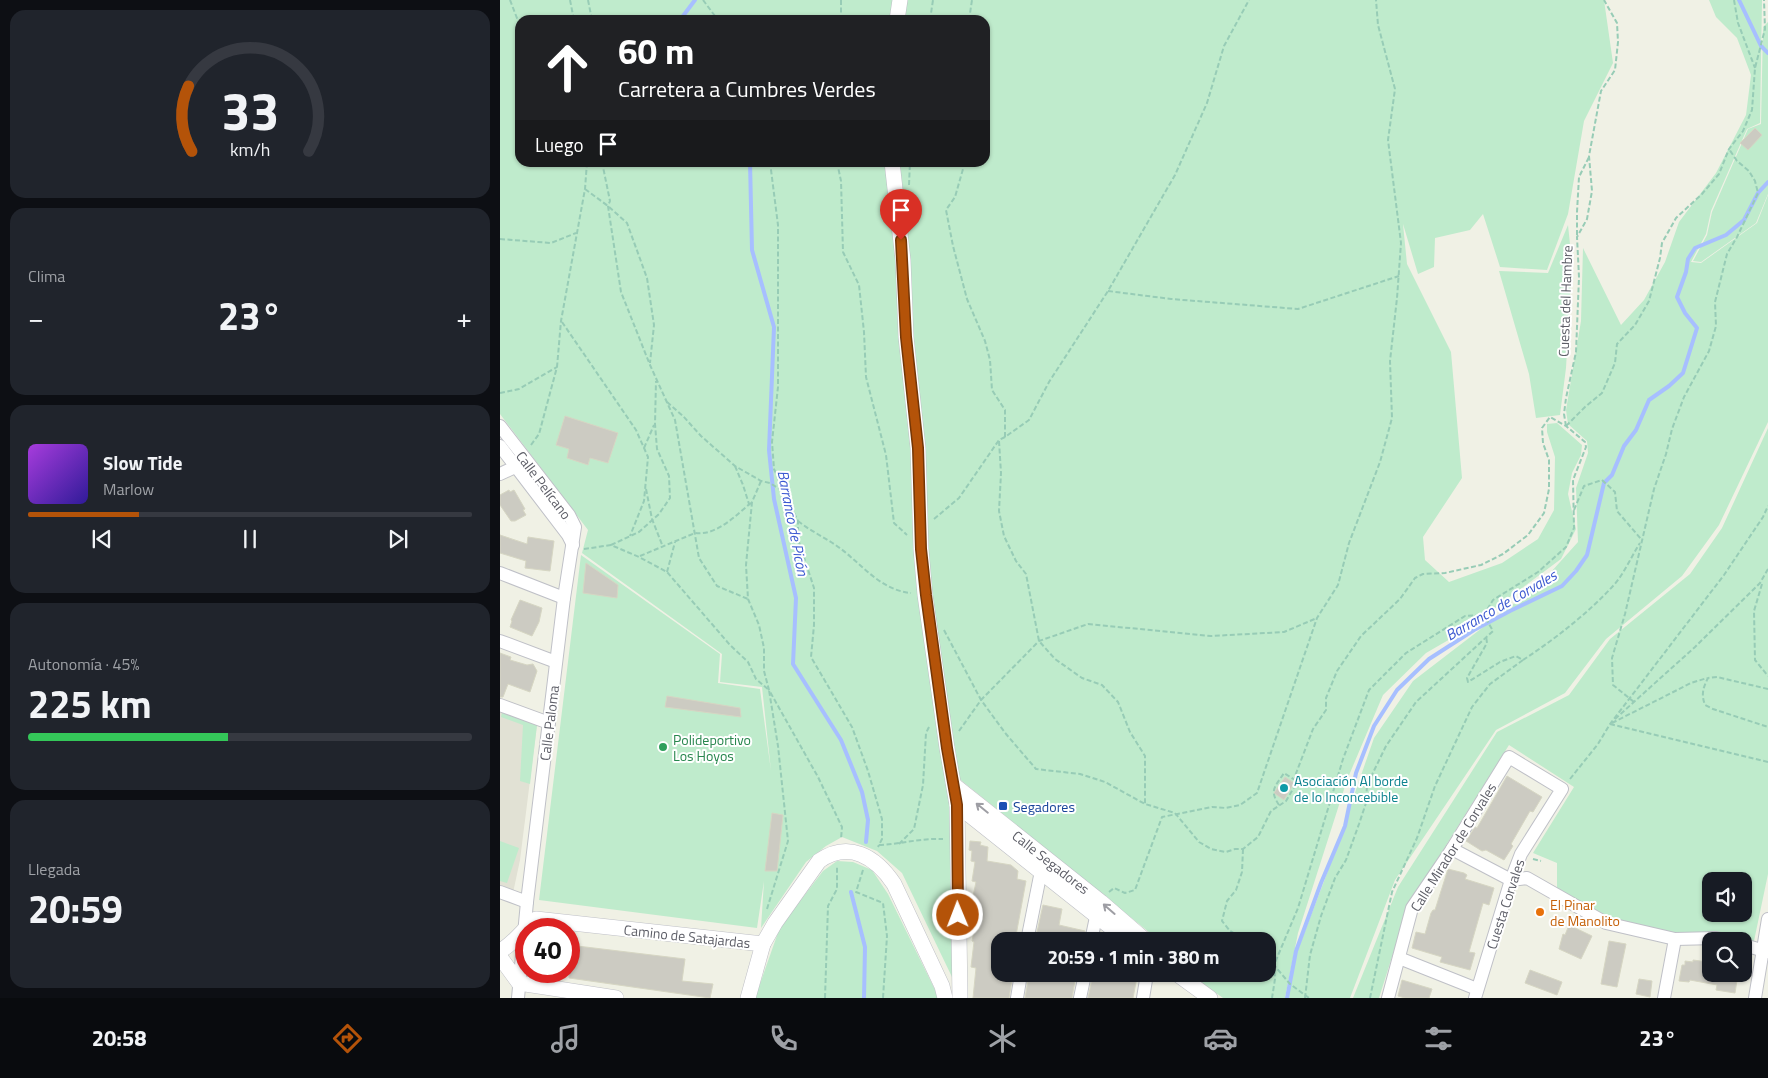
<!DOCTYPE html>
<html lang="es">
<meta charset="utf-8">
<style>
:root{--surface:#171b24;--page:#20242c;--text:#f1f3f6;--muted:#9ea1a6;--line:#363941;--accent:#b45309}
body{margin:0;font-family:"Titillium Web",sans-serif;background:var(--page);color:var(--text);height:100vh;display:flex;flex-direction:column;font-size:19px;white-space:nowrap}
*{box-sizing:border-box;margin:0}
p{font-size:16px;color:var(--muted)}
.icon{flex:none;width:28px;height:28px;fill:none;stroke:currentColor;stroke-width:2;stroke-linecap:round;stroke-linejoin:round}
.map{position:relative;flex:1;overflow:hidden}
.side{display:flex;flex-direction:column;gap:10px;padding:10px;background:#0d0f14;width:500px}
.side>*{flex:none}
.banner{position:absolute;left:15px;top:15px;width:475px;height:152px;border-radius:15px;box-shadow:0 1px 4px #0004;background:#202124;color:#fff;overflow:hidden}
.buttons{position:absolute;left:1202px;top:872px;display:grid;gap:10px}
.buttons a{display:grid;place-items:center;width:50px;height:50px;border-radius:10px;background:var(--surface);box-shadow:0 1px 4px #0004;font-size:25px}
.speed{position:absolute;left:15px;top:918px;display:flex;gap:10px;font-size:25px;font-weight:700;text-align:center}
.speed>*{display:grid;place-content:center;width:65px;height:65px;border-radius:50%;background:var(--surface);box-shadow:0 1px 4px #0004;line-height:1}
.speed .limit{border:8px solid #d22;background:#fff;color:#111}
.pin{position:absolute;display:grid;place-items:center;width:42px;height:42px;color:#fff;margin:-51px -21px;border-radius:50% 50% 50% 0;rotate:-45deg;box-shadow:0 0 5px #0007}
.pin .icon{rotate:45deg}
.me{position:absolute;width:55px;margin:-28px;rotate:359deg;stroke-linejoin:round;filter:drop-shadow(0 0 4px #0008)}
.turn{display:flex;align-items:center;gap:18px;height:105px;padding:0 20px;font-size:22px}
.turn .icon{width:65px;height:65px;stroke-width:2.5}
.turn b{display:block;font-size:35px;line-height:42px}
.then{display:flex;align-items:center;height:48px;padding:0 20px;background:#0003;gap:10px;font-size:19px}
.big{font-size:38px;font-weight:700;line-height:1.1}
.side .tile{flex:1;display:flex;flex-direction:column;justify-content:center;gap:8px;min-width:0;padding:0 18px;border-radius:15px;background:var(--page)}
.side .dial{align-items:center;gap:0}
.dial svg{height:130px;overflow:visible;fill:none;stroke:var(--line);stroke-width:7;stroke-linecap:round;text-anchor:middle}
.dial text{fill:var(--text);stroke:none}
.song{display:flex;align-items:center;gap:15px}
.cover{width:60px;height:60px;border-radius:8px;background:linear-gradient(135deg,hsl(280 70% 55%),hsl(250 70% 35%))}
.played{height:5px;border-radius:2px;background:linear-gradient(90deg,var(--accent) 25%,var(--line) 25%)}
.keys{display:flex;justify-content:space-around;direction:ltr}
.heat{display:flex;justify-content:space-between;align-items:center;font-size:28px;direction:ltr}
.charge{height:8px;border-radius:4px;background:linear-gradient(90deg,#34c759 45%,var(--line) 0)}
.trip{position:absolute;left:491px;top:932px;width:285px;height:50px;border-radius:15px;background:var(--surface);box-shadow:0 1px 4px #0004;font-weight:700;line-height:50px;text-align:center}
.tab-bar{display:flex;height:80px;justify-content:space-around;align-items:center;background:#090b0e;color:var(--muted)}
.tab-bar .icon{width:35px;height:35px}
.tab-bar .selected{color:var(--accent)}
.tab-bar b{font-size:22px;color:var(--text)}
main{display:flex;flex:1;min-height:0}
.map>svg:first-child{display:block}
.education{fill:#e1e1d4}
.green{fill:#bfebcc;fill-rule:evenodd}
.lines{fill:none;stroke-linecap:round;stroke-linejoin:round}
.stream{stroke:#a7bfff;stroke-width:4}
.building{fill:#cccbc2;stroke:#d6d6c3}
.minor-casing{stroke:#bfc0c7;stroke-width:14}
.tertiary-casing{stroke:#bfc0c7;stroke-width:16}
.path{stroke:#97ccb6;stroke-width:2;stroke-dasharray:5 2.5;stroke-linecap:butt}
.minor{stroke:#fff;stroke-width:12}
.tertiary{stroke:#fff;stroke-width:15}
.oneway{stroke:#9e9ea4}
.route-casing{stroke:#753606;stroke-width:12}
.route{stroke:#b45309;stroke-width:9}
.leisure-dot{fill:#2e9e5b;stroke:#fff;stroke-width:2}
.culture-dot{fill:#0f9aa8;stroke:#fff;stroke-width:2}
.transit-dot{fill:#1a4fb4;stroke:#fff;stroke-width:2}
.food-dot{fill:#e8710a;stroke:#fff;stroke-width:2}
.labels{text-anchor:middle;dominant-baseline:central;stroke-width:4;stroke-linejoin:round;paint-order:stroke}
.street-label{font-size:14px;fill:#5d5e67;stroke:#fff}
.leisure-label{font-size:14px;fill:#27864d;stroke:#fff;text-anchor:start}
.culture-label{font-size:14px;fill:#0d838f;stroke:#fff;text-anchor:start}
.transit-label{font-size:14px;fill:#164399;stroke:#fff;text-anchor:start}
.food-label{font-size:14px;fill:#c56008;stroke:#fff;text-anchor:start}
.water-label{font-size:15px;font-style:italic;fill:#3c59d1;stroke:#fff}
</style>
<main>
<section class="side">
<div class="tile dial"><svg viewBox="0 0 100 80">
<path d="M14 69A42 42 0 1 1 86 69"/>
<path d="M14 69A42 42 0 0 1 12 29" stroke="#b45309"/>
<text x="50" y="56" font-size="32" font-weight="700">33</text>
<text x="50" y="72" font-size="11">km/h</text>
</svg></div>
<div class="tile"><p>Clima</p>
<div class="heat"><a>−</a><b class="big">23°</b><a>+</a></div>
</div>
<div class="tile">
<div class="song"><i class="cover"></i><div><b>Slow Tide</b><p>Marlow</p></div></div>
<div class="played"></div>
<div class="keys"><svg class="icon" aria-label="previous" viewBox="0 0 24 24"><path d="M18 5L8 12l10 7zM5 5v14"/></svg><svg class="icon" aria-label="pause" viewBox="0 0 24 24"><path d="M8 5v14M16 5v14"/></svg><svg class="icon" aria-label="next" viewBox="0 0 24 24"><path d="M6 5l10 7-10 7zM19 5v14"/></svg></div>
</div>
<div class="tile"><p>Autonomía · 45%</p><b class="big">225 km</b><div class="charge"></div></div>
<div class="tile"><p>Llegada</p><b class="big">20:59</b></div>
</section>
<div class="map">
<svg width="1268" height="998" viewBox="0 0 1268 998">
<rect width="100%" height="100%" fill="#f0f1e5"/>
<!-- education -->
<path class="education" d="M0 712 37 725 20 860 13 893 0 888Z"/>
<!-- green -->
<g class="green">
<path d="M0 0H1104L1113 63 1084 121 1068 214 1047 270 1000 267 983 214 970 230 935 238 934 267 918 274 903 224 907 264 951 352 962 478 923 537 925 560 949 582 1002 563 1038 539 1054 510 1055 457 1047 432V424L1057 423 1082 445 1081 455 1072 473 1068 494 1076 529 1061 559 964 631 926 653 883 695 847 780 798 933 785 998H723L690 974H768V941H660L457 777 452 977 402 873 377 851 342 837 326 846 306 862 261 928 264 881 257 928 39 900 81 555 220 654 218 683 260 689 271 771 262 687 220 682 222 654 82 553 88 530 0 414ZM20 20H485V162H20Z"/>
<path d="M1209 0H1262L1260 123 1247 129 1211 211 1206 234 1191 262 1201 263 1257 223 1268 195V422L1219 525 1182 576 1106 639 1065 693 996 730 895 880 850 998H787L797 952 826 876 874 738 913 681 1042 582 1078 542 1076 488 1088 453 1087 441 1068 424 1066 410 1081 321 1083 248 1121 325 1144 300 1165 262 1179 222 1216 173 1246 115 1251 75 1237 38 1216 17Z"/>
<path d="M1268 22V194L1256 223 1201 262 1193 261 1207 235 1212 212 1248 129 1261 124 1263 27Z"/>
<path d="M1068 225 1072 263 1066 368 1060 415 1036 418 1029 374 999 271 1048 273Z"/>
<path d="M1268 428V874L1254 941 1213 932H1165L1105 918 1057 891V863L1033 853 1074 787 1009 745 908 906 879 998H853L898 887 997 732 1069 695 1110 639 1190 574 1222 528ZM1211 881H1244V914H1211Z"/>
<path d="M2 713 37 725 30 784 20 781 23 725 1 717Z"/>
<path d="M0 841 19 848 7 883 0 881Z"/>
<path d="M337 861 353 862 372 870 388 894 439 998H255L280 927 323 871Z"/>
</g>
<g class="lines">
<!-- stream -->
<g class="stream">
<path d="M1239 0 1261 46 1268 53"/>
<path d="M180 20 195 0"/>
<path d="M250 162 252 250 274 327 269 450 274 499 296 598 293 664 341 740 362 792 368 820 366 842"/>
<path d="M351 892 365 947 364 998"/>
<path d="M787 998 796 951 821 883 845 826 856 773 874 726 897 690 929 659 974 630 1010 611 1062 586 1076 571 1087 555 1104 483 1112 475 1124 446 1136 430 1149 400 1169 386 1183 373 1197 328 1185 313 1177 297 1186 272 1188 259 1195 248 1226 235 1244 220 1258 193 1268 182"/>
</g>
</g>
<!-- building -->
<g class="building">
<path d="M1255 128 1262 135 1248 150 1240 143Z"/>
<path d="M65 416 118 433 108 463 90 458 88 465 67 458 69 449 56 445Z"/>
<path d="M9 490 10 492 14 490 25 509 23 510 26 515 15 521H11L0 505V495Z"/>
<path d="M0 535 27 544 28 537 54 541 50 571 25 568 26 561 0 553Z"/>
<path d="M86 563 118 585 117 598 83 593Z"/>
<path d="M20 600 42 608 39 622 32 636 10 627 12 621 11 620Z"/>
<path d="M0 653 11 657 10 660 27 665 33 664 37 671 30 692 8 684 3 697H0Z"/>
<path d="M167 696 240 708 241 717 165 707Z"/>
<path d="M1007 776 1042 797 1033 812 1030 811 1011 844 1013 846 1004 860 986 850 982 851 966 841 975 827 977 828Z"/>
<path d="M785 777 794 783 784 800 774 793Z"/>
<path d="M272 813 283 815 277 871H265Z"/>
<path d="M470 841 481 842 480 845 488 847 487 861 511 865 518 871 517 879 526 881 515 941H500V974H513L509 998H473L476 968 471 967 474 942 472 941 476 922H473L477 902 472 901 476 882 472 881 475 862 471 861 472 851 469 850Z"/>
<path d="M948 869 964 873 967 875 965 879 994 888 989 905 983 903 969 952 975 953 970 970 940 962 942 957 912 948 916 932 925 934 931 913 933 910H935Z"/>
<path d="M543 905 562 909 559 925 585 931 583 941H535Z"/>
<path d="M1069 925 1092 936 1081 959 1059 949 1063 934 1065 935Z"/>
<path d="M1109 941 1126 944 1117 987 1101 984Z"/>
<path d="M69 945 185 959 182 981 213 984 210 998 69 978Z"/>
<path d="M1193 960 1208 962 1206 974H1238L1235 993 1216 990 1217 985 1190 980 1189 982 1179 981 1182 965H1185V961L1193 962Z"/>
<path d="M1030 970 1062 982 1057 995 1025 983Z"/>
<path d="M529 974H537L575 981 572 998H525Z"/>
<path d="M593 974H621L637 977 633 998H588Z"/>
<path d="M1139 979 1152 981 1150 997 1136 994Z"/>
<path d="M902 980 932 989 929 998H905L898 996Z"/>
</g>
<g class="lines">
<defs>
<g id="minor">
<path d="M0 426 69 515 75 527 64 598 27 902 18 998"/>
<path d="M0 446 68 535 73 545"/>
<path d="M0 474 13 468 20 460"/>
<path d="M0 573 64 598"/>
<path d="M0 641 56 662"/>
<path d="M0 705 49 723"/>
<path d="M952 849 1011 880 1027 878 1106 923 1175 939 1216 938 1230 941"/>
<path d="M0 892 27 902"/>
<path d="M527 941 541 871"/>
<path d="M591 941 596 917"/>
<path d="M1244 945 1268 952"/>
<path d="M899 958 977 989"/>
<path d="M517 998 521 974"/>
<path d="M580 998 585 974"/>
<path d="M643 998 647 974"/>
<path d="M888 998 912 908 952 849 1009 757 1062 789 1021 854 1011 880 975 998"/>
<path d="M1164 998 1175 939"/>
<path d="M1255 998 1268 919"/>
</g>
<g id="tertiary">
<path d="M397 20 400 0"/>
<path d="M392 162 403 260 406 337 418 448 421 549 425 595 447 748 457 805 460 998"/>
<path d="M454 785 601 902 646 941"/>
<path d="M457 805 628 941"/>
<path d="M0 951C15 943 23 929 36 919L263 944"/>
<path d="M0 957 19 983 116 998"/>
<path d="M677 974 710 998"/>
<path d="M248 998 263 944 275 923 319 861C349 840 376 857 394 884L442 986 445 998"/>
</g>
</defs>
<!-- minor casing -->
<use href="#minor" class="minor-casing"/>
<!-- tertiary casing -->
<use href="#tertiary" class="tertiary-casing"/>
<!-- path -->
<g class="path">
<path d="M10 0 20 26"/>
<path d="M70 0 74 20"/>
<path d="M88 0 92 20"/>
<path d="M203 0 218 20"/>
<path d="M1234 0 1238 23 1255 68"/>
<path d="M341 20V0"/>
<path d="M430 20 433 0"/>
<path d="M469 20 472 0"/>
<path d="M102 162 110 201 108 206 121 292 150 365 175 420 199 558 217 586 248 599"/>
<path d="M270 162 278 225V387L272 442 274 469 284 492"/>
<path d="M337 162 341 181 343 252 359 285 364 332 366 377 386 455 394 523 407 535"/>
<path d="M465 162 455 197 446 210 453 246 467 299 485 341 490 360 492 390 505 410V437"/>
<path d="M409 185 410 162"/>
<path d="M85 189 108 206 127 223 147 278 154 325 150 363"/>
<path d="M1077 235V212L1079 177 1089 157"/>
<path d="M0 239 51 243 76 233"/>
<path d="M608 291 671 299 798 309 899 276"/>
<path d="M62 322 136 430 148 457 144 501 130 536"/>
<path d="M0 393 19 389 57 367"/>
<path d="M167 402 183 416 201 436 235 466 261 481 270 483 284 492 298 521V539L314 588V625L311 657 352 727 368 771 382 819V839L378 847"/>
<path d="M1066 426 1085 407 1102 393 1115 363 1117 344 1135 325 1149 301 1160 258 1162 243 1176 218 1202 194 1219 174 1229 149 1243 131 1252 110 1255 68 1265 29 1264 0"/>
<path d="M1066 426 1064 414 1066 398 1076 352 1079 277 1077 237 1087 219 1092 191 1089 156 1101 91 1115 70 1118 42 1117 23 1104 0"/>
<path d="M499 441 501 473 499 511 504 536 516 561 526 574 539 641 555 659 582 678 602 685 618 702 630 732 645 756V804"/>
<path d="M31 445 39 434 57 367 61 321 85 189 87 162"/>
<path d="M144 448 154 425"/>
<path d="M235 466 243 485 249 504"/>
<path d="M261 481 252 502 246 565 248 599 259 625 264 648V671L269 690 318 777 342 827 341 839"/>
<path d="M146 489 152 519 163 547"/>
<path d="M1074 510 1084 486 1102 480 1115 492 1117 511 1141 539"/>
<path d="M434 519 459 498 499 440 505 437 529 420 549 382 608 291 675 175 707 103 724 46 749 0"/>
<path d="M298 521C309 530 322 536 334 544 359 560 378 590 411 593"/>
<path d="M111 545 139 532 159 514 170 498 169 476 157 449 155 424 156 381"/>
<path d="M84 549 111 545 139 557 167 572 230 645 248 662 256 679 269 690 278 746 288 841 267 909"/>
<path d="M140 556 195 533C217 536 236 515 252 502"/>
<path d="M167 572 175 542"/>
<path d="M1262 584 1254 611 1255 660 1268 676"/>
<path d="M444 630 481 700 506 734 536 769 580 774 605 782 645 804 675 813 699 842 711 849 726 852 735 849H743L758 837 771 811 786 801 796 784 795 776 813 729 826 710V698L837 671 861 636 900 599 915 578 923 574 945 573 981 565 1003 554 1028 535 1044 513 1049 489V460L1043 443 1042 428 1050 417 1066 426 1085 442 1086 447 1073 480 1074 528 1066 547 1038 572 993 600 984 615 965 616 906 653 869 690 843 759 798 908 774 965 775 979 772 998"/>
<path d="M1023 660C1055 639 1087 614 1113 586 1124 574 1131 557 1140 543"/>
<path d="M1268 689 1217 677 1208 678C1203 688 1201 694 1205 705L1213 709 1268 727"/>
<path d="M1134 702 1113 685 1112 658 1125 614 1154 489 1166 454 1172 429 1184 397 1209 351 1216 326 1215 302 1227 254 1237 237 1258 193 1255 181 1249 171 1237 161 1229 149"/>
<path d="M1115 719 1195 647 1260 583 1268 569"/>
<path d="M1112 723 1191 683 1207 678"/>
<path d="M1110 724 1268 762"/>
<path d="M459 731 481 700 539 641 588 624 711 636 784 632 817 618"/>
<path d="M1070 779 1098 744 1110 724 1224 575 1263 517 1268 506"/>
<path d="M779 805C769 790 775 787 784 773L795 780"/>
<path d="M399 844 414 829 423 785 426 733 429 727"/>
<path d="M379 845C401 844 421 838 443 839"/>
<path d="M743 849 742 872 736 890 727 901 722 921 730 931 747 941"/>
<path d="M1033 859 1041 861"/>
<path d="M363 870 356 892 383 903 387 936 383 998"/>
<path d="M609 892 614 888 625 893 635 890 662 817 712 807 726 808 740 805 757 793 817 618 838 585 849 543 880 462 892 418 890 361 897 298 901 243 888 140 895 89 878 25 876 0"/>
<path d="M768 958 790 984 809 998"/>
<path d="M325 998 328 906 337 889V866"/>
<path d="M805 998 810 955 821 916 835 878 846 860 859 824 866 803 867 785 886 746 916 702 993 631 984 615"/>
<path d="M870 998 892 892 917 838 935 786 972 707 990 684 1023 660 1016 656 1000 662 968 682 967 678 987 643 986 636"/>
</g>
<!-- minor -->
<use href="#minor" class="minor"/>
<!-- tertiary -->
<use href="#tertiary" class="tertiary"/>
</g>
<!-- one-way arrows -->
<defs><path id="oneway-shaft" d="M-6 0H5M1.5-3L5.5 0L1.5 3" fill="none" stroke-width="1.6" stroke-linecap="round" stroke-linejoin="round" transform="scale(1.25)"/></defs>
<g class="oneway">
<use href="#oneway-shaft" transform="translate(482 808) rotate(-141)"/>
<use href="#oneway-shaft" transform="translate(609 909) rotate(-139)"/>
</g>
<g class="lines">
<defs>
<path id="route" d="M401 240 406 337 418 448 421 549 426 595 447 748 457 805 458 915"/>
</defs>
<!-- route casing -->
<use href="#route" class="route-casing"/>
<!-- route -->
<use href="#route" class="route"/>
</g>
<!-- markers -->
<circle class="leisure-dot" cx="163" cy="747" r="5"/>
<circle class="culture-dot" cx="784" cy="788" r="5"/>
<rect class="transit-dot" x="498" y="801" width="10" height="10" rx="2.5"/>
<circle class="food-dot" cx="1040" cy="912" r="5"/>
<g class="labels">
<!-- street labels -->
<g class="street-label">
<text transform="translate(1065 301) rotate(-88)">Cuesta del Hambre</text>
<text transform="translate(44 485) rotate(53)">Calle Pelícano</text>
<text transform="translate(49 723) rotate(-83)">Calle Paloma</text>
<text transform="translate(953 847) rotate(-58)">Calle Mirador de Corvales</text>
<text transform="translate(551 862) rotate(38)">Calle Segadores</text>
<text transform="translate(1005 904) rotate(-72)">Cuesta Corvales</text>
<text transform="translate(187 936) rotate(6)">Camino de Satajardas</text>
</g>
<!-- leisure labels -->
<g class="leisure-label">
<text x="173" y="739">Polideportivo<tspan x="173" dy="16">Los Hoyos</tspan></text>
</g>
<!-- culture labels -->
<g class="culture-label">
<text x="794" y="780">Asociación Al borde<tspan x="794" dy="16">de lo Inconcebible</tspan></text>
</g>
<!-- transit labels -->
<g class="transit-label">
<text x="513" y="806">Segadores</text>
</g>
<!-- food labels -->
<g class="food-label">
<text x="1050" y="904">El Pinar<tspan x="1050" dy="16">de Manolito</tspan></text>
</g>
<!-- water labels -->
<g class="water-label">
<text transform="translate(293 523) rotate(79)">Barranco de Picón</text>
<text transform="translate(1001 605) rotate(-30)">Barranco de Corvales</text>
</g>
</g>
</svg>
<div class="buttons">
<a><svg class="icon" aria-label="sound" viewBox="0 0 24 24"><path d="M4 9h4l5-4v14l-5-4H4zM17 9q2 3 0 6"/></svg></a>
<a><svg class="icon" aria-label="search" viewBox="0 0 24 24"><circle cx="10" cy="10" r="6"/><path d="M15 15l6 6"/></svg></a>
</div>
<div class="speed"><div class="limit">40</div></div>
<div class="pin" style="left:401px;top:240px;background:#d93025"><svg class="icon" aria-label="arrive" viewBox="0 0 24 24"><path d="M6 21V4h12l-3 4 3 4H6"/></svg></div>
<svg class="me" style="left:458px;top:915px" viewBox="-20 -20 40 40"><circle r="17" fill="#b45309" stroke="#fff" stroke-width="3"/><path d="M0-11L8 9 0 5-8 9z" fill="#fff"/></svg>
<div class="trip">20:59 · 1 min · 380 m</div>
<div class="banner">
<div class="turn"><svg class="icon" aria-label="ahead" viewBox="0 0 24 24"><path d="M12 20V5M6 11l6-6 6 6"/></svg><div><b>60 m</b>Carretera a Cumbres Verdes</div></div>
<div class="then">Luego<svg class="icon" aria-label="arrive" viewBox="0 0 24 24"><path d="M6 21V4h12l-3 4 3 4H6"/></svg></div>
</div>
</div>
</main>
<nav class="tab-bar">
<b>20:58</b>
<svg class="icon selected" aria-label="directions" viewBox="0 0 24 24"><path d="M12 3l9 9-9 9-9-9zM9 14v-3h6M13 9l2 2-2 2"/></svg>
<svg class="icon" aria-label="music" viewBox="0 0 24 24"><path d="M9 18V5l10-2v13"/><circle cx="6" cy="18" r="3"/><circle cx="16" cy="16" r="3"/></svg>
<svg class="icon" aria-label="phone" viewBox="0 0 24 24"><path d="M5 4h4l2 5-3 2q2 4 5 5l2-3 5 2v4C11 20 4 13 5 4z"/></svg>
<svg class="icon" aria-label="climate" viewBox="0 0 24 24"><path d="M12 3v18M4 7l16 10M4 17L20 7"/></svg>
<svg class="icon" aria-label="car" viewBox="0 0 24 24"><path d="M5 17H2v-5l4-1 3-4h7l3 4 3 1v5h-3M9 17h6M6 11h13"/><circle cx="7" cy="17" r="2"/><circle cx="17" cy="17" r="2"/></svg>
<svg class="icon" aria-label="filters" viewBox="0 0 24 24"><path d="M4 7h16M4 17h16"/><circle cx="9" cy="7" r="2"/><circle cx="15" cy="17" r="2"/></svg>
<b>23°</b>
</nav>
